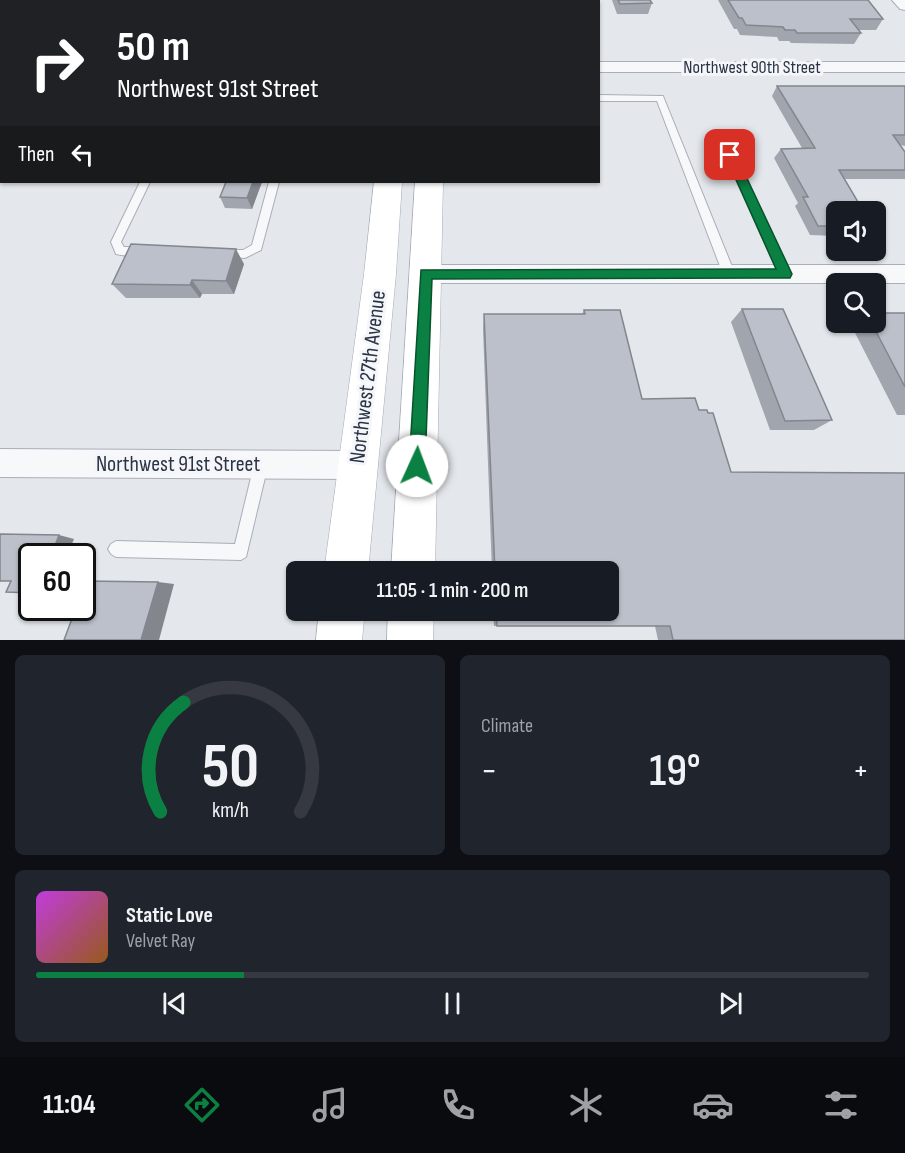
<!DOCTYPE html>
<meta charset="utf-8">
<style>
:root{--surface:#171b24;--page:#20242c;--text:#f1f3f6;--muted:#9ea1a6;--line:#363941;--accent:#0b8043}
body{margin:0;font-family:"Sofia Sans Condensed",sans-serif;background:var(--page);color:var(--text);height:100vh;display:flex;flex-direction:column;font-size:22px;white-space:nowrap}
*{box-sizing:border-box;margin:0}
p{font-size:20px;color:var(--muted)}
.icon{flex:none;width:33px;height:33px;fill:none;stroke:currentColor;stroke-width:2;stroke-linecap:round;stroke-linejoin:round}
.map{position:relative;height:640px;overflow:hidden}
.sheet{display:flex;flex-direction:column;gap:15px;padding:15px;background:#0d0f14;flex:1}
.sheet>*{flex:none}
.hud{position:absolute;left:0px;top:0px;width:600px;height:183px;box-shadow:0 2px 4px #0004;background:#202124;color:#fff;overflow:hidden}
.fabs{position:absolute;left:826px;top:201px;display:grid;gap:12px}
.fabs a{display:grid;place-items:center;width:60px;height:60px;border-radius:9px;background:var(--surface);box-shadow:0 2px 4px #0004;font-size:30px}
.speed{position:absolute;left:18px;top:543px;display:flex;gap:12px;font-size:30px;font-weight:700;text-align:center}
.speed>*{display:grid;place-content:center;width:78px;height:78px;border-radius:50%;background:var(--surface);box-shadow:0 2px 4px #0004;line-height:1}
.speed .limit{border:3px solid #111;border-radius:9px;background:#fff;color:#111}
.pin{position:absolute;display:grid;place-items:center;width:51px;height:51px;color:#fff;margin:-26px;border-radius:12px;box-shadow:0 3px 9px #0006}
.me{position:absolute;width:66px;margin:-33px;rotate:2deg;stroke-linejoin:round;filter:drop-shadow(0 0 4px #0008)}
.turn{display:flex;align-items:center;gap:21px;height:126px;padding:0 18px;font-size:27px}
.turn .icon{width:78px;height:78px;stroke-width:2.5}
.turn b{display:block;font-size:42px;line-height:51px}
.then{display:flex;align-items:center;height:57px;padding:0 18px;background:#0003;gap:12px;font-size:22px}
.big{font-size:45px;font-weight:600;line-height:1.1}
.sheet .card{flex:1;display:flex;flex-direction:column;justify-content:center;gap:9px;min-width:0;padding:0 21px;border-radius:9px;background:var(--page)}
.sheet .dial{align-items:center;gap:0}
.dial svg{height:156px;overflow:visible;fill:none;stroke:var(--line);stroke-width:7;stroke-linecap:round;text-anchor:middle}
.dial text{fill:var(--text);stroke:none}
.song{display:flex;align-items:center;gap:18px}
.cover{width:72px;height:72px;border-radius:9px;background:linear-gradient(135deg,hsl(290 70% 55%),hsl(30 70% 35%))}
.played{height:6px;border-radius:3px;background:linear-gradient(90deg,var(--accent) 25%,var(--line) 25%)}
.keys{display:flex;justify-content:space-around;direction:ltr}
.heat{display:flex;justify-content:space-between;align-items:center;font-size:33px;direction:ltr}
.sheet .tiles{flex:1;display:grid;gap:15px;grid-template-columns:1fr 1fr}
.card:last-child{grid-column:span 2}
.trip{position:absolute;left:286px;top:561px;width:333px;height:60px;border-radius:9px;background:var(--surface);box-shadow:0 2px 4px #0004;font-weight:600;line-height:60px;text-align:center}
.tabs{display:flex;height:96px;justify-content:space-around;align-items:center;background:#090b0e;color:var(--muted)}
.tabs .icon{width:42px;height:42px}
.tabs .on{color:var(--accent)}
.tabs b{font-size:27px;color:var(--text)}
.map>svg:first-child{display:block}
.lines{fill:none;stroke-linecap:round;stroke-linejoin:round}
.lane-casing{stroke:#a9aeb7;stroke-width:2}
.street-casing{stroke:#a9aeb7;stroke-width:2}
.primary-casing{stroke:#a3abb8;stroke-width:1}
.lane{fill:#f7f8fa;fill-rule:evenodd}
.street{fill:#f7f8fa;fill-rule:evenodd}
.primary{fill:#fff;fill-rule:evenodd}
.wall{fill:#a1a5ae}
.shaded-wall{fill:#83868d}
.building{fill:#bbc0ca;stroke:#83868d;stroke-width:1.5}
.route{fill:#0b8043;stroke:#07532c;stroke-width:1.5}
.labels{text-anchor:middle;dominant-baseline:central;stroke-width:6;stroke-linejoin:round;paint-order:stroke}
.far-street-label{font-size:18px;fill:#2b3445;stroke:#f4f6f9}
.street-label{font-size:22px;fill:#2b3445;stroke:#f4f6f9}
</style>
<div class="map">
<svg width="905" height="640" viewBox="0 0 905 640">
<rect width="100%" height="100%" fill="#e4e7ec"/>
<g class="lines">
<defs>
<g id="lane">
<rect x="501" y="0" width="8" height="2"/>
<path d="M598 95 663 96 735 274 733 277H725L723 274 657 101H598Z"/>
<path d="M730 152 735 155 791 274 789 277H781L779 274 725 155Z"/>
<path d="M140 182H150L121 242 124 247H142L147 251C142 258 125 256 116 254L111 242Z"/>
<path d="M269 182H279L261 250 245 258 218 256 217 253 218 250H243L252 245Z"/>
<path d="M261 458 266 460 268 465 246 557 241 560 116 557 111 554 108 549 111 544 116 541 235 544 254 465 256 460Z"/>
</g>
<g id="street">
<path d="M892 0H905V10L900 9Z"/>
<rect x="598" y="62" width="307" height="10"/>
<rect x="0" y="147" width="2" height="12"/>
<path d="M425 265H905V283H425L417 280 414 274 417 268Z"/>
<path d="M0 449 357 451 367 455 371 465 367 475 357 479 0 477Z"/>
</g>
<g id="primary">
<path d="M418 0H438L439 2H419Z"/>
<path d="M374 182H402L396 274 368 572H324L364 274Z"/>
<path d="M415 182H443L435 572H391Z"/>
<path d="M319 610H365L362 640H316Z"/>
<path d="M388 610H434L433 640H387Z"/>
</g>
</defs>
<!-- lane casing -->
<use href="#lane" class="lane-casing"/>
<!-- street casing -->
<use href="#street" class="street-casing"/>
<!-- primary casing -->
<use href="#primary" class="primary-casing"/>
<!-- lane -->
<use href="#lane" class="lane"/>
<!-- street -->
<use href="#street" class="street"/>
<!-- primary -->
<use href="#primary" class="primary"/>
</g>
<!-- wall -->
<g class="wall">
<path d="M612 0H650L652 3 648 14H617Z"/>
<path d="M718 0H868L883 19 876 30H858L861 33 854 44 791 43 789 41H779L777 37 740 35 737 29H734Z"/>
<path d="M777 86H905V146L900 145 905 152V179H845L837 212V236L810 235 795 206 798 203 774 158 781 149 802 148 772 96Z"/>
<path d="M262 182 252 209 225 208 220 197Z"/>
<path d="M244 264 234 294H202L200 298H126L112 284Z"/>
<path d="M742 309 832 420 814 430H770L731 322Z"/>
<path d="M584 310 642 399 699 410 731 472 905 640H658L655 626H494L493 610H609V572H492L483 329 484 314H582Z"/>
<path d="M905 313V415H897L851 325 854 322H876Z"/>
</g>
<!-- shaded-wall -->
<g class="shaded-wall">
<path d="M253 182H262L252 209 247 198Z"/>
<path d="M236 249 244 264 234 294 226 281Z"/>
<path d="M192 280 202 294 200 298 190 285Z"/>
<path d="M59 535 74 539 67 556H51Z"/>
<path d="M158 582 174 584 159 640H141Z"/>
</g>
<!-- building -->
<g class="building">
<rect x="314" y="0" width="21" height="2"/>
<path d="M537 0H561V2H538Z"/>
<path d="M618 0H650L652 3 620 4Z"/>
<path d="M728 0H868L883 19H850L861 33H797L795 30H785L783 27 746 25 742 18H739Z"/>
<path d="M777 86H905V135H893L905 152V170H839L864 212H837V226H818L803 197H808L781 149 815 148Z"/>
<path d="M226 182H253L247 198 220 197Z"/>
<path d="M131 244 236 249 226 281 192 280 190 285 112 284Z"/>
<path d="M742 309H783L832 420 785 421Z"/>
<path d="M584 310H620L642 399 695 398 699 410H707L708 413H713L731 472 905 473V640H673L670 626H497L496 610H609V572H495L484 314H585Z"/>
<path d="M876 313H905V387L871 322H876Z"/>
<path d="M0 534 59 535 51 556H32V593L6 592 11 581H0Z"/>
<path d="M85 581 158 582 141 640H64L76 608H82V589Z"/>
</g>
<!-- route -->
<path class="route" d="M730 152 736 155 792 274 790 278 432 279 425 466 423 472 417 474 411 472 409 466 421 270 776 269 725 155Z"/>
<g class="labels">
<!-- far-street labels -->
<g class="far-street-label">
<text x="752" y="67">Northwest 90th Street</text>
</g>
<!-- street labels -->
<g class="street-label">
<text transform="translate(368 377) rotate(-83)">Northwest 27th Avenue</text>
<text x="178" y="464">Northwest 91st Street</text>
</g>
</g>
</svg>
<div class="fabs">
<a><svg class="icon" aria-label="sound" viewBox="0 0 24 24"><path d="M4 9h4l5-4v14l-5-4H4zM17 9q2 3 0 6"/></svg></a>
<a><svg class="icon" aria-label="search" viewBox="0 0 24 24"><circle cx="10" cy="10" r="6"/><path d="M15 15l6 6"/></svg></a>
</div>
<div class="speed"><div class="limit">60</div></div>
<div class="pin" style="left:730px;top:155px;background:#d93025"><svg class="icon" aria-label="arrive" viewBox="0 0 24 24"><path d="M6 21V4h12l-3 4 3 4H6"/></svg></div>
<svg class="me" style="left:417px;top:466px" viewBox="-20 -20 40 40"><circle r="19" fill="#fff"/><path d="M0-13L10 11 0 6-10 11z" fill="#0b8043"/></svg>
<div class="trip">11:05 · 1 min · 200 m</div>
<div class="hud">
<div class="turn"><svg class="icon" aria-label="right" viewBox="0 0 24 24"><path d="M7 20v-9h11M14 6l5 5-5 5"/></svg><div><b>50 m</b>Northwest 91st Street</div></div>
<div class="then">Then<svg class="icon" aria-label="left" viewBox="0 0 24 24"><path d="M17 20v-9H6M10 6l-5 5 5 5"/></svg></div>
</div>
</div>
<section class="sheet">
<div class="tiles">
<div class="card dial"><svg viewBox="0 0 100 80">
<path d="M14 69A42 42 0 1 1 86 69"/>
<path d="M14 69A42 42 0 0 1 26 13" stroke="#0b8043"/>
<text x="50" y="56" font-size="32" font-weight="700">50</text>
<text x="50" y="72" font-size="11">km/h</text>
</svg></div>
<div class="card"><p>Climate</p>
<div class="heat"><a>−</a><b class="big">19°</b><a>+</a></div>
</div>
<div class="card">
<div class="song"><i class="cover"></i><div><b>Static Love</b><p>Velvet Ray</p></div></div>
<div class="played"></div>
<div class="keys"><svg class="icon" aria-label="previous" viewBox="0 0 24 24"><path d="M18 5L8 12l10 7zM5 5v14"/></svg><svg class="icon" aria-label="pause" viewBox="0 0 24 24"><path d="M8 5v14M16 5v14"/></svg><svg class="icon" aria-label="next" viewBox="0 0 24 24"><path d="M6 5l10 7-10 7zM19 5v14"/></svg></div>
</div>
</div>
</section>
<nav class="tabs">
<b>11:04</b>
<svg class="icon on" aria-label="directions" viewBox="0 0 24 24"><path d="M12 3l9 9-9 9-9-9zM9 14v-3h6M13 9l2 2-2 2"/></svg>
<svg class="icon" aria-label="music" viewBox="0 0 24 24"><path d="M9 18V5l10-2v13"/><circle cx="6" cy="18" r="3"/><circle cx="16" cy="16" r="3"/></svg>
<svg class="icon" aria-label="phone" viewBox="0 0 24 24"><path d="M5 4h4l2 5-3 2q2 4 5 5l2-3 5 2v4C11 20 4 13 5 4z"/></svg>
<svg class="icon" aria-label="climate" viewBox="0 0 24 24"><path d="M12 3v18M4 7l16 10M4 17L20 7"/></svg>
<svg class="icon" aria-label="car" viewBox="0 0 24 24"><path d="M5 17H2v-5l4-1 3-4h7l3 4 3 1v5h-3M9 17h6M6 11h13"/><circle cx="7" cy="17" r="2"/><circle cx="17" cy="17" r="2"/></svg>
<svg class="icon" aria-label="filters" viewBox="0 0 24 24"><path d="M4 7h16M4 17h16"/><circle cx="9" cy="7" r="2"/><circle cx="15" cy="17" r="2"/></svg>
</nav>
